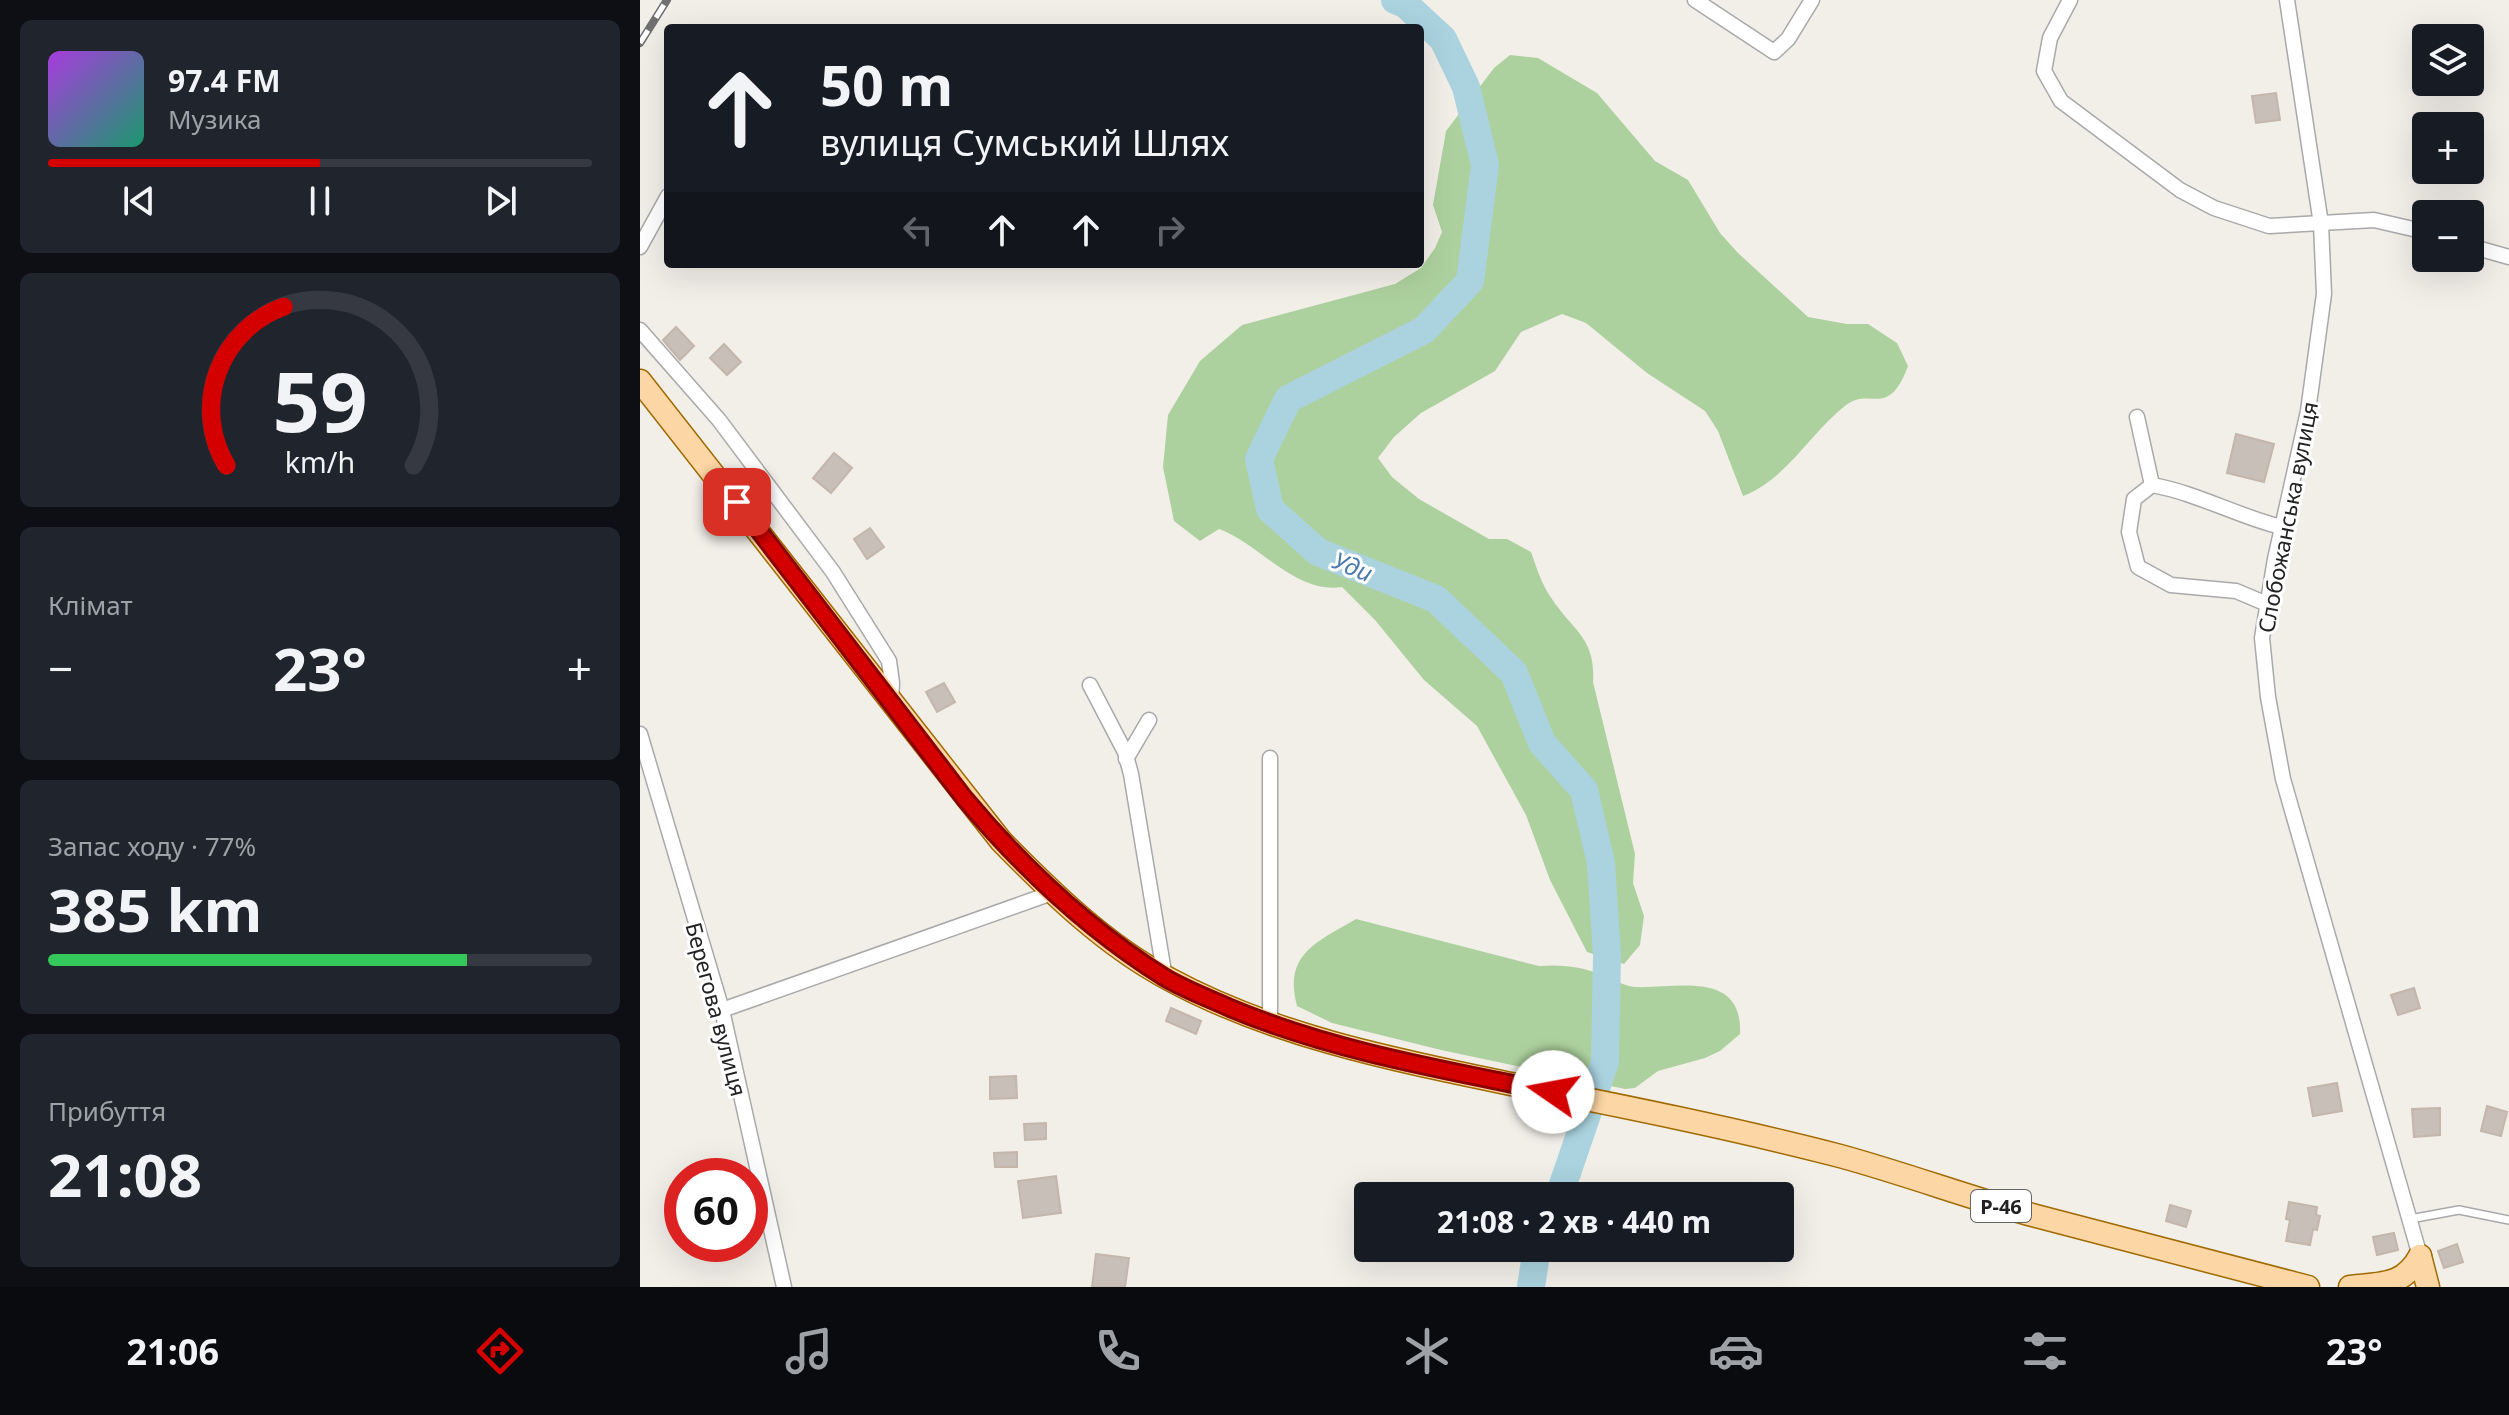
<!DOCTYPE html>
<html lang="uk">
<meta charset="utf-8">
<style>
:root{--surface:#171b24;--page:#20242c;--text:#f1f3f6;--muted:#9ea1a6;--line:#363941;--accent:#d40000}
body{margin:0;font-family:"Noto Sans",sans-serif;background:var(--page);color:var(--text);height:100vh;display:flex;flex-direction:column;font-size:30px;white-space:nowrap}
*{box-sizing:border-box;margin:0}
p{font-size:26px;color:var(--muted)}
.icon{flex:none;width:44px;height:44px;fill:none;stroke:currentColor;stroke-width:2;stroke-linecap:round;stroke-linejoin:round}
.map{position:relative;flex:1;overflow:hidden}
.details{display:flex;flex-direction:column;gap:20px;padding:20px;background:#0d0f14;width:640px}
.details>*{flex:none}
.top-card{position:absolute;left:24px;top:24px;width:760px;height:244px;border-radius:8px;box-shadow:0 8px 32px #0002;background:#171b24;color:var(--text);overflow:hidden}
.controls{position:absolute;left:1772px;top:24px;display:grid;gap:16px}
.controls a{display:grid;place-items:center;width:72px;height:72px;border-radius:8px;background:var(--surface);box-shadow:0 8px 32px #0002;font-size:40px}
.speed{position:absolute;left:24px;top:1158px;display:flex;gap:16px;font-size:40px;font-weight:700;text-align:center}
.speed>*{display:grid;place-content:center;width:104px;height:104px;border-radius:50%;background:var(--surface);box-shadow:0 8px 32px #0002;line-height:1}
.speed .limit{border:12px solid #d22;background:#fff;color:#111}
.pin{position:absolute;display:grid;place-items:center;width:68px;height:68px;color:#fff;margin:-34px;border-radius:16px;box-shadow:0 4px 12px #0006}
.me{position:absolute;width:88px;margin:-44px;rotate:282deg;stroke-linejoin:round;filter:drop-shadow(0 0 6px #0008)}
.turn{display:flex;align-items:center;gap:28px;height:168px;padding:0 24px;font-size:36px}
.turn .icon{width:104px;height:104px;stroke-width:2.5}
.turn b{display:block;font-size:56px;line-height:68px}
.lanes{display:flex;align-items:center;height:76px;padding:0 24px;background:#0003;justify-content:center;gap:40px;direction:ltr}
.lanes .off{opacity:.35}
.big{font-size:60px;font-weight:700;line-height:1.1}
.details .widget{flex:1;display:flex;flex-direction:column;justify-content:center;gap:12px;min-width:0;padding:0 28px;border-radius:12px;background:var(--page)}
.details .dial{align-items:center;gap:0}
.dial svg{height:208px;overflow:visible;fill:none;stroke:var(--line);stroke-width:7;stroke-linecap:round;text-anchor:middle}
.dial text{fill:var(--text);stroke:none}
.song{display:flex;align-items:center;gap:24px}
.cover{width:96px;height:96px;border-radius:12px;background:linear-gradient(135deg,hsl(280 70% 55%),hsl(160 70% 35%))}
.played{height:8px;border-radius:4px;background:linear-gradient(90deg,var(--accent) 50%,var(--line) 50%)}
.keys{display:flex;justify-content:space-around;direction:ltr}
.heat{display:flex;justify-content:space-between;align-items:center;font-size:44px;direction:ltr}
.charge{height:12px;border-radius:6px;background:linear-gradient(90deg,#34c759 77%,var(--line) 0)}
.trip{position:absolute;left:714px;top:1182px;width:440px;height:80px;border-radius:8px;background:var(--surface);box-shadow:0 8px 32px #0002;font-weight:700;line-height:80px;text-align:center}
.dock{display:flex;height:128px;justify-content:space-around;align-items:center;background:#090b0e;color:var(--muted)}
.dock .icon{width:56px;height:56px}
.dock .active{color:var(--accent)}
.dock b{font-size:36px;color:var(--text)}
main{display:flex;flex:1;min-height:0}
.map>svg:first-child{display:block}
.forest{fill:#add19e}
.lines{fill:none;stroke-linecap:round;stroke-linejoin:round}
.river{stroke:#aad3df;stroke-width:28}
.building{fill:#c7bfb8;stroke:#c4b6ab;stroke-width:2}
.lane-casing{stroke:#a9a9a9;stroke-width:10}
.street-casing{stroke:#a9a9a9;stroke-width:17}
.primary-casing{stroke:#a06b00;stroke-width:25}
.lane{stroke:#fff;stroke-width:7}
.street{stroke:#fff;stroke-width:14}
.primary{stroke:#fcd6a4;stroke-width:22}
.rail-casing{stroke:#707070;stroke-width:8}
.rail{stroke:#fff;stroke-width:5;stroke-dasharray:15;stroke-linecap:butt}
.route-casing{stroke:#8a0000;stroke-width:20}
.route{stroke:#d40000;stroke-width:14}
.labels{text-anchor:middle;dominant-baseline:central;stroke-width:6;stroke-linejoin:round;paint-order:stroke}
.shield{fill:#fff;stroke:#646464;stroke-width:2}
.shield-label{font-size:20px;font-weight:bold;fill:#222}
.street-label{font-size:22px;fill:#222;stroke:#fff}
.water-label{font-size:24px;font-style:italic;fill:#4a7aab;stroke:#fff}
</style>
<main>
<section class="details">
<div class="widget">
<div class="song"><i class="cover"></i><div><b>97.4 FM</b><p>Музика</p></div></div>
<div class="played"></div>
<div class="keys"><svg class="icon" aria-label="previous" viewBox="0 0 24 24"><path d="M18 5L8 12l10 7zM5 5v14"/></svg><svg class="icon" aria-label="pause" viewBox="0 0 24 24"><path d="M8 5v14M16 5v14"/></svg><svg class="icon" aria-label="next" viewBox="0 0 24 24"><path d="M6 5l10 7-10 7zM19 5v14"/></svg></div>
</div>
<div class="widget dial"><svg viewBox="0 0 100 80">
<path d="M14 69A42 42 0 1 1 86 69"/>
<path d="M14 69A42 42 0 0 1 36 8" stroke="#d40000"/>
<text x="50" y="56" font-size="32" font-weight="700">59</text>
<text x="50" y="72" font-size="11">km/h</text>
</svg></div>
<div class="widget"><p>Клімат</p>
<div class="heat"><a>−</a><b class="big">23°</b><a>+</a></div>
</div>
<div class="widget"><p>Запас ходу · 77%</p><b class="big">385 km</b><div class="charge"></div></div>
<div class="widget"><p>Прибуття</p><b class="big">21:08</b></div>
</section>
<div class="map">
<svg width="1869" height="1287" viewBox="0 0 1869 1287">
<rect width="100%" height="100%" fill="#f2efe9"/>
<!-- forest -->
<g class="forest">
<path d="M870 55 898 58 957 93 1015 161 1048 180 1080 233 1098 253 1168 317 1207 324H1228L1257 343 1268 366C1248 420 1231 386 1206 405 1170 433 1146 480 1103 496L1078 431 1065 411 1007 373 946 323 922 314 881 332 855 371 781 413 754 437 738 458 752 477 779 499 849 539H867L891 552C897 569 902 585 912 599 933 631 956 638 953 682L995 854 993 883 1004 916 1000 945 984 964 947 952 910 880 886 815 837 726 784 680 735 620 702 587C655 594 620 544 579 529L560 541 534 521 523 467 528 415 560 361 602 325 755 284 781 268 795 248 802 232 793 205 806 131 854 68Z"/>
<path d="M716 919 899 966C925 964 942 967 966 976 974 980 985 986 995 987 1035 989 1103 969 1100 1034L1080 1051 1065 1058 1018 1071 995 1088 985 1089 801 1050 692 1023 657 1006C643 954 677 942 716 919Z"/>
</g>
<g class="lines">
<!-- river -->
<g class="river">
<path d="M755 0 765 4 803 39 826 87 845 165 830 281 784 330 648 399 619 459 630 509 678 552 796 599 874 673 902 743 944 790 961 863 967 956 965 1062 919 1196"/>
<path d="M891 1287 897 1248"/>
</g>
</g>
<!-- building -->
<g class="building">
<path d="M1636 93 1640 120 1616 123 1612 96Z"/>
<path d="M36 327 54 346 40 360 23 340Z"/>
<path d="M84 344 101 362 87 375 70 358Z"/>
<path d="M1596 434 1634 444 1624 482 1587 473Z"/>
<path d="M194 453 212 468 191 493 173 478Z"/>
<path d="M230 528 244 547 227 559 214 539Z"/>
<path d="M304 683 315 702 297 712 286 692Z"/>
<path d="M1774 988 1780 1008 1758 1015 1751 995Z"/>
<path d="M531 1008 561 1021 556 1034 526 1021Z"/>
<path d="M376 1076 377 1098 350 1099V1077Z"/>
<path d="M1697 1083 1702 1111 1673 1116 1668 1088Z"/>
<path d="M1847 1106 1867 1112 1861 1136 1841 1131Z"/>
<path d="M1800 1108V1135L1774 1137 1772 1109Z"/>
<path d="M406 1123V1139L385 1140 384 1124Z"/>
<path d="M377 1152V1167H355L354 1153Z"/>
<path d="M416 1176 421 1213 383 1218 378 1181Z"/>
<path d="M1649 1202 1677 1207 1676 1215 1680 1216 1677 1230 1673 1229 1670 1245 1646 1241 1650 1220 1646 1219Z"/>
<path d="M1530 1205 1551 1211 1546 1227 1526 1221Z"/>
<path d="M1754 1233 1758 1250 1737 1255 1733 1237Z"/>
<path d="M1817 1244 1823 1262 1804 1268 1798 1251Z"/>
<path d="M456 1254 489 1258 485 1287H452Z"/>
</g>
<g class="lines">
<defs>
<path id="lane" d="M1770 1219 1819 1210 1869 1220"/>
<g id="street">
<path d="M1055 0 1134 52 1148 39 1172 0"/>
<path d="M1430 0 1410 38 1404 71 1421 101 1540 190 1574 208 1629 226 1734 220 1786 232"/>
<path d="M1647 0 1681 224 1684 294 1668 411 1635 559 1622 638 1628 697 1643 779 1780 1256"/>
<path d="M1830 246 1869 257"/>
<path d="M0 247 28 196"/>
<path d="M0 330 79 420 193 572 249 661 252 683 251 701"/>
<path d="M1497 417 1512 485 1494 499 1489 532 1498 567 1531 585 1596 591 1627 604"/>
<path d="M1512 485C1557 493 1597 516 1641 527"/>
<path d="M450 685 485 752 491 774 525 978"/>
<path d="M0 734 82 1010 144 1287"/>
<path d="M486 759 509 720"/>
<path d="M82 1010 412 893"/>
<path d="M630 1024V758"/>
</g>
<g id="primary">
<path d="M0 381 361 841C411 892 465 945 529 979 634 1036 755 1060 871 1084 981 1106 1092 1128 1200 1156 1266 1174 1330 1198 1396 1216 1486 1240 1577 1263 1668 1287"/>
<path d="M1780 1256 1788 1287"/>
<path d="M1710 1287C1741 1283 1763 1287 1780 1256"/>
</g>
</defs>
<!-- lane casing -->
<use href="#lane" class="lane-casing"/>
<!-- street casing -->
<use href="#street" class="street-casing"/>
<!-- primary casing -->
<use href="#primary" class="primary-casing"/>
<!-- lane -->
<use href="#lane" class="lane"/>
<!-- street -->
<use href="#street" class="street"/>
<!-- primary -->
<use href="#primary" class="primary"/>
<defs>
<path id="rail" d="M0 43 27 0"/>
</defs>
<!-- rail casing -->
<use href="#rail" class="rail-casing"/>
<!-- rail -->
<use href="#rail" class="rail"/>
</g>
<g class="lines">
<defs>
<path id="route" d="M97 502 325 799C383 868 447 929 524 977 544 989 568 998 590 1008 692 1051 805 1070 913 1092"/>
</defs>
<!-- route casing -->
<use href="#route" class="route-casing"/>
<!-- route -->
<use href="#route" class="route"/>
</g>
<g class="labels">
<!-- shield labels -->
<rect class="shield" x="1331" y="1190" width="60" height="32" rx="6"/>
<g class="shield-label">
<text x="1361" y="1206">Р-46</text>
</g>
<!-- street labels -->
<g class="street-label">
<text transform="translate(1647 517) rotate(-79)">Слобожанська вулиця</text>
<text transform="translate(77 1009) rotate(75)">Берегова вулиця</text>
</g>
<!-- water labels -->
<g class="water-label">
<text transform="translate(713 566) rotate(22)">Уди</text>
</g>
</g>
</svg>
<div class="controls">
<a><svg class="icon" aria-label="layers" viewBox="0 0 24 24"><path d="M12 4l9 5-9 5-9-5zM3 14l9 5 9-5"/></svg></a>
<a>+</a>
<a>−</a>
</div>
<div class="speed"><div class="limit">60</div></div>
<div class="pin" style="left:97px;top:502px;background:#d93025"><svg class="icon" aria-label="arrive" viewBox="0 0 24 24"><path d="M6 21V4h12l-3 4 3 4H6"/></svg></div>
<svg class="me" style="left:913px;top:1092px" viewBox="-20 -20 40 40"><circle r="19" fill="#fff"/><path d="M0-13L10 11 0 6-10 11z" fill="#d40000"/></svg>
<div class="trip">21:08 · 2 хв · 440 m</div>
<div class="top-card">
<div class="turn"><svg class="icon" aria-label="ahead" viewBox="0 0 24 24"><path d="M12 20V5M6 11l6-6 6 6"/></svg><div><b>50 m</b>вулиця Сумський Шлях</div></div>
<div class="lanes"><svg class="icon off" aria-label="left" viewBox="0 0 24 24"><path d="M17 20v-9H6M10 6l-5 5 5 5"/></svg><svg class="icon" aria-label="ahead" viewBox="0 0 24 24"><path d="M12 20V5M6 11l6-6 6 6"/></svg><svg class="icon" aria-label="ahead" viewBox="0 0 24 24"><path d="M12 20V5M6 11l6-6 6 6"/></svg><svg class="icon off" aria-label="right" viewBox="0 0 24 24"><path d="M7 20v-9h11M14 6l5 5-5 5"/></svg></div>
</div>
</div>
</main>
<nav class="dock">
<b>21:06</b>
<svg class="icon active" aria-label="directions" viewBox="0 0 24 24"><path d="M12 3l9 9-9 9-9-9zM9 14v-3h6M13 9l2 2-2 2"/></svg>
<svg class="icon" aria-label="music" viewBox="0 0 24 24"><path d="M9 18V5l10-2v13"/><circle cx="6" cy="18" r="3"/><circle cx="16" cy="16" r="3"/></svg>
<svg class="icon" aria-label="phone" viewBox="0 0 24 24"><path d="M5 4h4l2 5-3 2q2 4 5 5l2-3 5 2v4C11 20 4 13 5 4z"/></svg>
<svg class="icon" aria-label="climate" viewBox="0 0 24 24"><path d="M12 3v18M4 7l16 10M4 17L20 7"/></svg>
<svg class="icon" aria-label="car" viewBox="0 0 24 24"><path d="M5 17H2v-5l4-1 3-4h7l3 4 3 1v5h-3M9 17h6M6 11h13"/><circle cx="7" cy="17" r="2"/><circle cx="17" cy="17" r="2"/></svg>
<svg class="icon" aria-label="filters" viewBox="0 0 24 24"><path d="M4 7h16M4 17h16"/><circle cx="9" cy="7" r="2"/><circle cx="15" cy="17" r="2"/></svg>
<b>23°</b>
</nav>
